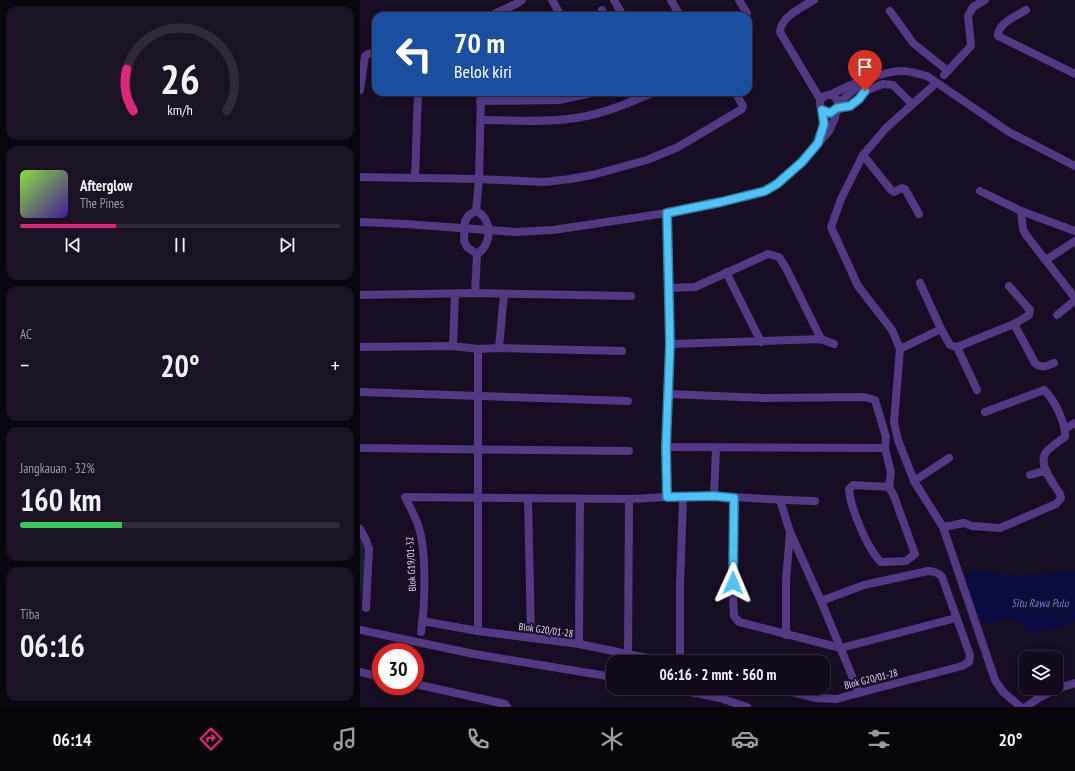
<!DOCTYPE html>
<html lang="id">
<meta charset="utf-8">
<style>
:root{--surface:#120a1a;--page:#1b1323;--text:#f1f3f6;--muted:#9c9aa2;--line:#312b39;--accent:#db2777}
body{margin:0;font-family:"PT Sans Narrow",sans-serif;background:var(--page);color:var(--text);height:100vh;display:flex;flex-direction:column;font-size:15px;white-space:nowrap}
*{box-sizing:border-box;margin:0}
p{font-size:13px;color:var(--muted)}
.icon{flex:none;width:22px;height:22px;fill:none;stroke:currentColor;stroke-width:2;stroke-linecap:round;stroke-linejoin:round}
.map{position:relative;flex:1;overflow:hidden}
.drawer{display:flex;flex-direction:column;gap:6px;padding:6px;background:#0a060e;width:360px}
.drawer>*{flex:none}
.banner{position:absolute;left:12px;top:12px;width:380px;height:84px;border-radius:12px;box-shadow:0 2px 10px #0003,0 0 0 1px var(--line);background:#1a4fa0;color:#fff;overflow:hidden}
.fabs{position:absolute;left:659px;top:651px;display:grid;gap:8px}
.fabs a{display:grid;place-items:center;width:44px;height:44px;border-radius:8px;background:var(--surface);box-shadow:0 2px 10px #0003,0 0 0 1px var(--line);font-size:20px}
.speed{position:absolute;left:12px;top:643px;display:flex;gap:8px;font-size:20px;font-weight:700;text-align:center}
.speed>*{display:grid;place-content:center;width:52px;height:52px;border-radius:50%;background:var(--surface);box-shadow:0 2px 10px #0003,0 0 0 1px var(--line);line-height:1}
.speed .limit{border:6px solid #d22;background:#fff;color:#111}
.pin{position:absolute;display:grid;place-items:center;width:34px;height:34px;color:#fff;margin:-41px -17px;border-radius:50% 50% 50% 0;rotate:-45deg;box-shadow:0 0 4px #0007}
.pin .icon{rotate:45deg}
.me{position:absolute;width:44px;margin:-22px;rotate:1deg;stroke-linejoin:round;filter:drop-shadow(0 0 3px #0008)}
.turn{display:flex;align-items:center;gap:14px;height:84px;padding:0 16px;font-size:18px}
.turn .icon{width:52px;height:52px;stroke-width:2.5}
.turn b{display:block;font-size:28px;line-height:34px}
.big{font-size:30px;font-weight:600;line-height:1.1}
.drawer .tile{flex:1;display:flex;flex-direction:column;justify-content:center;gap:6px;min-width:0;padding:0 14px;border-radius:12px;background:var(--page)}
.drawer .dial{align-items:center;gap:0}
.dial svg{height:104px;overflow:visible;fill:none;stroke:var(--line);stroke-width:7;stroke-linecap:round;text-anchor:middle}
.dial text{fill:var(--text);stroke:none}
.song{display:flex;align-items:center;gap:12px}
.cover{width:48px;height:48px;border-radius:6px;background:linear-gradient(135deg,hsl(90 70% 55%),hsl(260 70% 35%))}
.played{height:4px;border-radius:2px;background:linear-gradient(90deg,var(--accent) 30%,var(--line) 30%)}
.keys{display:flex;justify-content:space-around;direction:ltr}
.heat{display:flex;justify-content:space-between;align-items:center;font-size:22px;direction:ltr}
.charge{height:6px;border-radius:3px;background:linear-gradient(90deg,#34c759 32%,var(--line) 0)}
.trip{position:absolute;left:246px;top:655px;width:224px;height:40px;border-radius:12px;background:var(--surface);box-shadow:0 2px 10px #0003,0 0 0 1px var(--line);font-weight:600;line-height:40px;text-align:center}
.tabs{display:flex;height:64px;justify-content:space-around;align-items:center;background:#07040a;color:var(--muted)}
.tabs .icon{width:28px;height:28px}
.tabs .current{color:var(--accent)}
.tabs b{font-size:18px;color:var(--text)}
main{display:flex;flex:1;min-height:0}
.map>svg:first-child{display:block}
.green{fill:#11252d}
.water{fill:#0a0c40}
.lines{fill:none;stroke-linecap:round;stroke-linejoin:round}
.minor{stroke:#523982;stroke-width:8}
.route-casing{stroke:#337fa1;stroke-width:10}
.route{stroke:#4fc3f7;stroke-width:7}
.labels{text-anchor:middle;dominant-baseline:central;stroke-width:4;stroke-linejoin:round;paint-order:stroke}
.street-label{font-size:10px;fill:#e4cfff;stroke:#180e23}
.water-label{font-size:11px;font-style:italic;fill:#5e82ff;stroke:#180e23}
</style>
<main>
<section class="drawer">
<div class="tile dial"><svg viewBox="0 0 100 80">
<path d="M14 69A42 42 0 1 1 86 69"/>
<path d="M14 69A42 42 0 0 1 9 37" stroke="#db2777"/>
<text x="50" y="56" font-size="32" font-weight="700">26</text>
<text x="50" y="72" font-size="11">km/h</text>
</svg></div>
<div class="tile">
<div class="song"><i class="cover"></i><div><b>Afterglow</b><p>The Pines</p></div></div>
<div class="played"></div>
<div class="keys"><svg class="icon" aria-label="previous" viewBox="0 0 24 24"><path d="M18 5L8 12l10 7zM5 5v14"/></svg><svg class="icon" aria-label="pause" viewBox="0 0 24 24"><path d="M8 5v14M16 5v14"/></svg><svg class="icon" aria-label="next" viewBox="0 0 24 24"><path d="M6 5l10 7-10 7zM19 5v14"/></svg></div>
</div>
<div class="tile"><p>AC</p>
<div class="heat"><a>−</a><b class="big">20°</b><a>+</a></div>
</div>
<div class="tile"><p>Jangkauan · 32%</p><b class="big">160 km</b><div class="charge"></div></div>
<div class="tile"><p>Tiba</p><b class="big">06:16</b></div>
</section>
<div class="map">
<svg width="715" height="707" viewBox="0 0 715 707">
<rect width="100%" height="100%" fill="#180e23"/>
<!-- green -->
<path class="green" d="M0 530 4 535 5 588 0 594Z"/>
<!-- water -->
<path class="water" d="M615 570C623 571 631 573 639 574 665 577 690 574 715 571V622C705 624 676 637 668 631 661 627 658 619 648 618 639 616 635 628 626 624 619 620 603 584 605 577 607 572 610 571 615 570Z"/>
<g class="lines">
<!-- minor -->
<g class="minor">
<path d="M192 0 201 16"/>
<path d="M254 0 263 16"/>
<path d="M311 0 320 16"/>
<path d="M379 0 387 13"/>
<path d="M454 0C443 7 421 16 420 32L460 99"/>
<path d="M242 10 244 16"/>
<path d="M666 10C656 16 637 24 638 36L715 74"/>
<path d="M530 11 553 43 588 71"/>
<path d="M130 16 156 4 162 0"/>
<path d="M584 75 611 46 608 16 613 7 625 0"/>
<path d="M572 87 526 128 503 155 481 199 471 227 498 286 532 330 540 349 534 422 538 440 554 481 583 527 635 680 643 692 661 707"/>
<path d="M0 90 5 56 8 54 16 53"/>
<circle cx="469" cy="104" r="9"/>
<path d="M470 95C487 86 523 71 542 71 551 71 559 74 567 76L649 132 715 166"/>
<path d="M120 101 199 100 236 92"/>
<path d="M478 104 502 82"/>
<path d="M121 120C152 120 185 123 216 118 243 114 269 103 294 92"/>
<path d="M460 139 464 124 462 110"/>
<path d="M503 155 531 190 534 192 542 188 545 189 559 214"/>
<path d="M0 177 119 179 184 182 210 179 232 175 287 160 318 147 382 109 383 106 375 92"/>
<path d="M55 178 58 92"/>
<path d="M620 191 661 211 715 231"/>
<path d="M116 211 119 179 121 92"/>
<path d="M116 211C133 218 132 246 117 254L107 247 104 241 105 221 109 215Z"/>
<path d="M661 211 663 229 666 235 715 298"/>
<path d="M0 222 46 224 155 232 193 230 307 213 361 202 405 191 423 179 442 162 469 131 475 118 477 108 490 106 499 99 505 91 523 84 533 85 552 104"/>
<path d="M686 260 715 241"/>
<path d="M366 272 401 342"/>
<path d="M560 283 581 329"/>
<path d="M308 288 335 287 408 254 419 257 426 268 461 339"/>
<path d="M115 293 117 254"/>
<path d="M0 295 115 293 271 296"/>
<path d="M697 315 715 300"/>
<path d="M654 324 675 363C681 369 687 366 694 363"/>
<path d="M310 344 461 339 474 344"/>
<path d="M93 346 95 294"/>
<path d="M0 347 93 346 118 349 139 348 262 351"/>
<path d="M597 347 617 390"/>
<path d="M139 348 144 294"/>
<path d="M118 349V631"/>
<path d="M540 349 581 329 590 345 597 347 654 324 669 315 670 310 649 286"/>
<path d="M0 392 268 401"/>
<path d="M309 394 404 398 504 397 515 400 526 437 525 448 531 473 529 487 534 496 555 554 546 561 521 562C508 550 490 507 489 489L493 485 529 487"/>
<path d="M706 428 715 423"/>
<path d="M306 447 525 448"/>
<path d="M0 448 269 451"/>
<path d="M670 475 680 472H687"/>
<path d="M554 481 589 458"/>
<path d="M354 496 356 449"/>
<path d="M307 497 306 447 310 344 307 213"/>
<path d="M168 498 171 638"/>
<path d="M374 498 373 597 374 616 379 622 481 648 596 618"/>
<path d="M420 500 430 532 461 601 499 693"/>
<path d="M583 527 604 523 612 526 640 528 696 504 701 498 700 494C694 484 676 463 687 451 692 446 699 441 705 437 706 423 694 399 684 390L625 412"/>
<path d="M0 529 6 540 9 549 6 608"/>
<path d="M62 621 118 631 219 644 307 662"/>
<path d="M0 630 114 654 253 677"/>
<path d="M61 632C65 606 67 550 58 525 55 516 50 507 45 497L269 499C297 498 326 495 354 496 388 498 421 500 455 501"/>
<path d="M426 635V581L430 532"/>
<path d="M219 644 220 499"/>
<path d="M268 654 269 499"/>
<path d="M320 662V585L323 497"/>
<path d="M0 672 21 677"/>
<path d="M55 684 145 704 147 707"/>
<path d="M310 688 360 698 387 707"/>
<path d="M416 688 456 698 476 699 602 666 609 662 610 655 582 577C578 572 574 571 568 571L504 585 461 601"/>
<path d="M666 707C680 695 697 688 715 683"/>
</g>
</g>
<g class="lines">
<defs>
<path id="route" d="M373 583 374 498 354 496 307 497 306 447 310 344 307 213 361 202 405 191 417 184 442 162 458 143 464 124 462 110 470 113 477 108 490 106 499 99 505 91"/>
</defs>
<!-- route casing -->
<use href="#route" class="route-casing"/>
<!-- route -->
<use href="#route" class="route"/>
</g>
<g class="labels">
<!-- street labels -->
<g class="street-label">
<text transform="translate(51 564) rotate(-93)">Blok G19/01-32</text>
<text transform="translate(186 630) rotate(8)">Blok G20/01-28</text>
<text transform="translate(511 679) rotate(-14)">Blok G20/01-28</text>
</g>
<!-- water labels -->
<g class="water-label">
<text x="680" y="603">Situ Rawa Pulo</text>
</g>
</g>
</svg>
<div class="fabs">
<a><svg class="icon" aria-label="layers" viewBox="0 0 24 24"><path d="M12 4l9 5-9 5-9-5zM3 14l9 5 9-5"/></svg></a>
</div>
<div class="speed"><div class="limit">30</div></div>
<div class="pin" style="left:505px;top:91px;background:#d93025"><svg class="icon" aria-label="arrive" viewBox="0 0 24 24"><path d="M6 21V4h12l-3 4 3 4H6"/></svg></div>
<svg class="me" style="left:373px;top:583px" viewBox="-20 -20 40 40"><path d="M0-17L14 15 0 8-14 15z" fill="#4fc3f7" stroke="#fff" stroke-width="4"/></svg>
<div class="trip">06:16 · 2 mnt · 560 m</div>
<div class="banner">
<div class="turn"><svg class="icon" aria-label="left" viewBox="0 0 24 24"><path d="M17 20v-9H6M10 6l-5 5 5 5"/></svg><div><b>70 m</b>Belok kiri</div></div>
</div>
</div>
</main>
<nav class="tabs">
<b>06:14</b>
<svg class="icon current" aria-label="directions" viewBox="0 0 24 24"><path d="M12 3l9 9-9 9-9-9zM9 14v-3h6M13 9l2 2-2 2"/></svg>
<svg class="icon" aria-label="music" viewBox="0 0 24 24"><path d="M9 18V5l10-2v13"/><circle cx="6" cy="18" r="3"/><circle cx="16" cy="16" r="3"/></svg>
<svg class="icon" aria-label="phone" viewBox="0 0 24 24"><path d="M5 4h4l2 5-3 2q2 4 5 5l2-3 5 2v4C11 20 4 13 5 4z"/></svg>
<svg class="icon" aria-label="climate" viewBox="0 0 24 24"><path d="M12 3v18M4 7l16 10M4 17L20 7"/></svg>
<svg class="icon" aria-label="car" viewBox="0 0 24 24"><path d="M5 17H2v-5l4-1 3-4h7l3 4 3 1v5h-3M9 17h6M6 11h13"/><circle cx="7" cy="17" r="2"/><circle cx="17" cy="17" r="2"/></svg>
<svg class="icon" aria-label="filters" viewBox="0 0 24 24"><path d="M4 7h16M4 17h16"/><circle cx="9" cy="7" r="2"/><circle cx="15" cy="17" r="2"/></svg>
<b>20°</b>
</nav>
